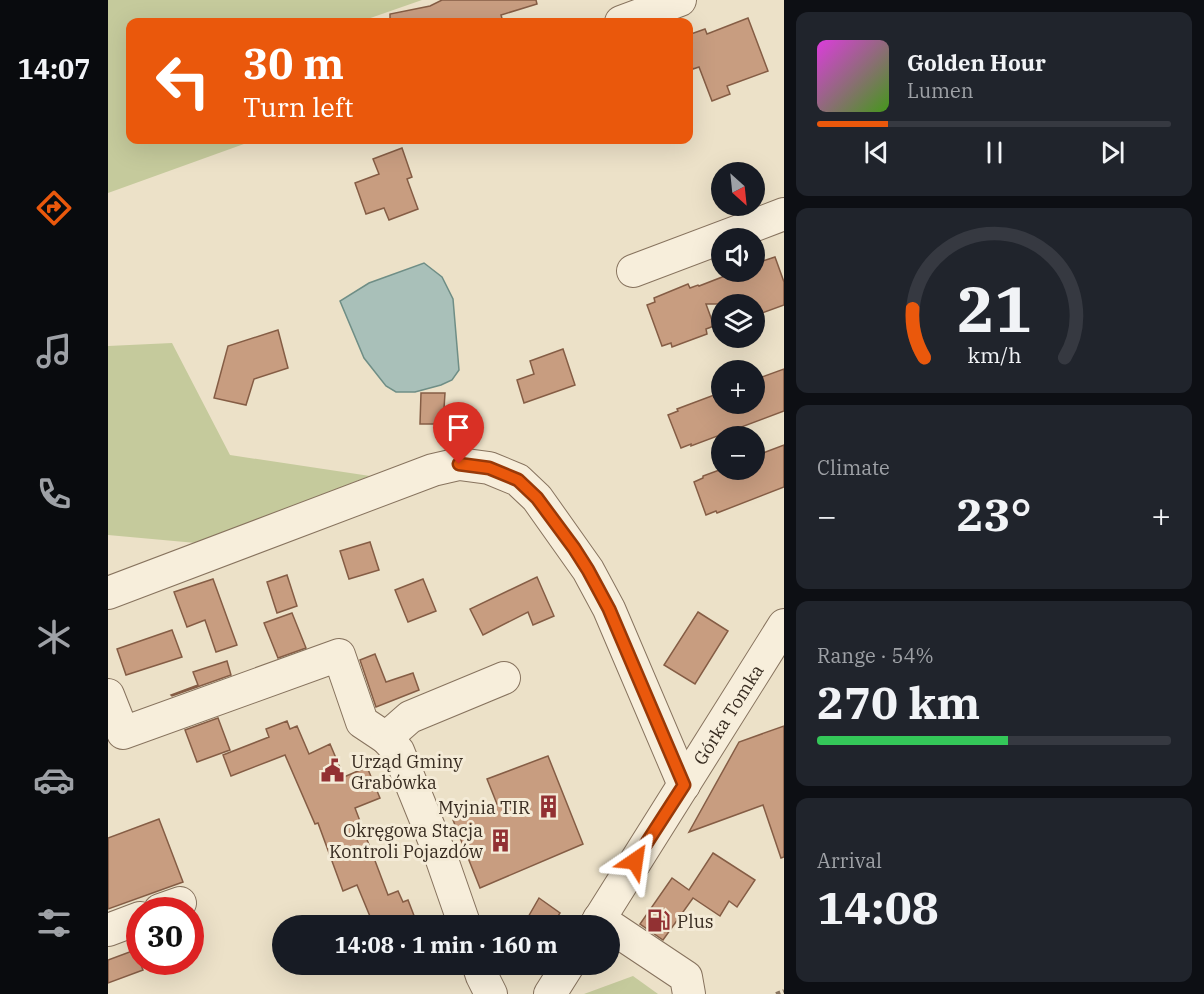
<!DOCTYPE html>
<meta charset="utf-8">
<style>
:root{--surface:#171b24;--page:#20242c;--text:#f1f3f6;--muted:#9ea1a6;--line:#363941;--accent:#ea580c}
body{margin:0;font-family:"IBM Plex Serif",serif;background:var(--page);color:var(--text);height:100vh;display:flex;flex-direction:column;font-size:22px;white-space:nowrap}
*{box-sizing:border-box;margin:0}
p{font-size:20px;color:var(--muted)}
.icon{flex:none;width:33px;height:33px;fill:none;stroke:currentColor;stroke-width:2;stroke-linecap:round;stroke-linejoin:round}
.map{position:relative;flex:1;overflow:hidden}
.panel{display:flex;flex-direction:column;gap:12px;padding:12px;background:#0d0f14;width:420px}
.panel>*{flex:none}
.hud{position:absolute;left:18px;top:18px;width:567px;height:126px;border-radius:12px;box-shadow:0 6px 24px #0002;background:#ea580c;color:#fff;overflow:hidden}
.needle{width:39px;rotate:153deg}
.tools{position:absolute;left:603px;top:162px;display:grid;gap:12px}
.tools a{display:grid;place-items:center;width:54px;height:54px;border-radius:50%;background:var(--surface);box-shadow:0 6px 24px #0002;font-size:30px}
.speed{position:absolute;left:18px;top:897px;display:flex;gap:12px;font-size:30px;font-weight:700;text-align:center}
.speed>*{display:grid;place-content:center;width:78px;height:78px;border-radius:50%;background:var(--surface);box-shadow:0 6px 24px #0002;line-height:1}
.speed .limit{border:9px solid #d22;background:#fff;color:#111}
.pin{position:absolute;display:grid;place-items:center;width:51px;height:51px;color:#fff;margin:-62px -26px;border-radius:50% 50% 50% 0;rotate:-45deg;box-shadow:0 0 6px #0007}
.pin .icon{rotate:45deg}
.me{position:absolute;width:66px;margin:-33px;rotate:32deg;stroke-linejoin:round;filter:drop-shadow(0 0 4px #0008)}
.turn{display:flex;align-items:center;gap:21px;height:126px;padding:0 18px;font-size:27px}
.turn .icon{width:78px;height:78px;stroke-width:2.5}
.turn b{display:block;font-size:42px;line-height:51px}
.big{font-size:45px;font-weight:700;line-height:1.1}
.panel .tile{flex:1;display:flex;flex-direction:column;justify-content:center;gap:9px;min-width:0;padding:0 21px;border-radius:12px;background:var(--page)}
.panel .dial{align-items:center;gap:0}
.dial svg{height:156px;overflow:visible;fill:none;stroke:var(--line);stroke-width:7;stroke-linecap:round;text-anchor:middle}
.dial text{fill:var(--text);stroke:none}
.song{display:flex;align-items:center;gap:18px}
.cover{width:72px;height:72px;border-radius:9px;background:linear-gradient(135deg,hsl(300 70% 55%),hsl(100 70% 35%))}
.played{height:6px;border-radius:3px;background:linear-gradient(90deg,var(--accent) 20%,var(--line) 20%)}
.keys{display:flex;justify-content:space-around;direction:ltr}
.heat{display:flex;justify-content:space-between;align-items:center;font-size:33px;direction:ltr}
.charge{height:9px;border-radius:4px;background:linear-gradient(90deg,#34c759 54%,var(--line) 0)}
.trip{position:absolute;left:164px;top:915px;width:348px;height:60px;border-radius:30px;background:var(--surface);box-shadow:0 6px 24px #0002;font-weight:700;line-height:60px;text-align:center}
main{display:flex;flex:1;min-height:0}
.menu{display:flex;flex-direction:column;width:108px;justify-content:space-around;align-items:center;background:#090b0e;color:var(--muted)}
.menu .icon{width:42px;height:42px}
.menu .selected{color:var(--accent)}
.menu b{font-size:27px;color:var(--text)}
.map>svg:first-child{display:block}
.green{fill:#c5ca9c}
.water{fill:#a9c0b9;stroke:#6f8e86;stroke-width:1.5}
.building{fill:#c89d80;stroke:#855d45;stroke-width:1.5}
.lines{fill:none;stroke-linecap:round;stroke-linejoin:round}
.minor-casing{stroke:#87735e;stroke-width:34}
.path{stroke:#87735e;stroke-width:4;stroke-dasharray:4.5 3;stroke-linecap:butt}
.minor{stroke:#f7eedb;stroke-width:32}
.route-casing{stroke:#983908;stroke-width:15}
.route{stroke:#ea580c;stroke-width:10}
.labels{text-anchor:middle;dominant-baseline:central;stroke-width:6;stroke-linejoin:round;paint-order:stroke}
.street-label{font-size:18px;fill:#382c21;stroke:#f4ebd7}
.poi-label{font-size:18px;fill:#382c21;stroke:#f4ebd7;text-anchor:start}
</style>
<main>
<nav class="menu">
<b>14:07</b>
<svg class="icon selected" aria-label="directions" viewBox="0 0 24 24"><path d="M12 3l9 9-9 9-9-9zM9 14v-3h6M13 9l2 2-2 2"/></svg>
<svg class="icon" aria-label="music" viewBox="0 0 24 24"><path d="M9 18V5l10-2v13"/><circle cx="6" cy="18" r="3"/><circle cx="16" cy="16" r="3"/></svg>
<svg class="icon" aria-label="phone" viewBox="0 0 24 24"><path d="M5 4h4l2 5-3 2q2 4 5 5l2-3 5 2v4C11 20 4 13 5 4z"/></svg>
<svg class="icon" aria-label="climate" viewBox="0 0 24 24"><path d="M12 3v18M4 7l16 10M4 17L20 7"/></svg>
<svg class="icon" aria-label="car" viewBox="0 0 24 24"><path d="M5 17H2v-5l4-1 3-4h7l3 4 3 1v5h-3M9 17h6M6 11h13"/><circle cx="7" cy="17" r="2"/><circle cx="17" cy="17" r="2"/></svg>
<svg class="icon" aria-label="filters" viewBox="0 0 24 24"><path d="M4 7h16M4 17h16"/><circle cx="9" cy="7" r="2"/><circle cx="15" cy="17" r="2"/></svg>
</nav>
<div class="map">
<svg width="676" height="994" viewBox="0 0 676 994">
<rect width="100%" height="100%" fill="#ece1c8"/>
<!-- green -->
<g class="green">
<path d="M0 0H314L251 22H22V140H147L0 193Z"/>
<path d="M64 343 122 455 262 476 88 543 0 535V346Z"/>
<path d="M525 976 550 994H476Z"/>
</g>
<!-- water -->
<path class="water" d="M316 263 334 277 345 299 351 370 344 380 333 385 307 392H288L278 386 256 358 232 301 261 283Z"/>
<!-- building -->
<g class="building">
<path d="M334 0H428L429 4 393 15 395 22H282V14L322 6Z"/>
<path d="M640 18 660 71 619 86 622 94 604 101 591 67 585 69 580 57V35L597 29 599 34Z"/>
<path d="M294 148 304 177 299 179 310 209 281 220 276 208 258 214 247 183 271 174 265 159Z"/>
<path d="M667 257 676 282V305L646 316V304H598L606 326 598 329 599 334 564 347 563 343 554 346 539 305 547 302 546 298 580 284 582 288 590 285 591 286 627 272H646V264Z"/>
<path d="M170 330 180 368 146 379 138 405 106 398 120 346Z"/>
<path d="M455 349 467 385 416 403 409 380 426 374 422 361Z"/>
<path d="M676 369V411L583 446V444L573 448 560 415 570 411 569 409 614 392V404H646V380Z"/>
<path d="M313 393H337L335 424H312Z"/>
<path d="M676 445V487L609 513 608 511 598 515 586 482 595 478V476L614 469 646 470 647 456Z"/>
<path d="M262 542 271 570 241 579 232 551Z"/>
<path d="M179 575 189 606 169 613 159 582Z"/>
<path d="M429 577 446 616 425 625 420 612 375 635 362 609Z"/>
<path d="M105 579 129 645 108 652 97 620 79 627 66 592Z"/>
<path d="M315 579 328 611 300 622 287 590Z"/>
<path d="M590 612 620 631 587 684 556 665Z"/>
<path d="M184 613 198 648 170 658 156 623Z"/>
<path d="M64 630 74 657 18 675 9 649Z"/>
<path d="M267 654 278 682 305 673 311 690 268 707 252 660Z"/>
<path d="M119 661 123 675 64 696 63 695 90 685 85 672Z"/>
<path d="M110 718 122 750 89 762 77 730Z"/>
<path d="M179 721 182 729 189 726 201 754 222 744 236 777 259 767 272 798 247 808 280 895 290 891 295 902 300 900 310 926H266L249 885 235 891 210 823 207 824 177 755 123 776 115 755 161 737 158 729Z"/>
<path d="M676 726V857L673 858 655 805 581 832 631 742Z"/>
<path d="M440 756 475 844 372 888 345 820 389 804 379 779Z"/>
<path d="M51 819 75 882 0 909V838Z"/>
<path d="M605 853 647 880 629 907 621 901 612 916 585 898 555 940 532 924 564 878 581 890Z"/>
<path d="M431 898 452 913 444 926H415Z"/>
<path d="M27 950 35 970 0 983V960Z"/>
</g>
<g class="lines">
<defs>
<g id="minor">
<path d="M513 22 572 0"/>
<path d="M525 271 676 214"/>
<path d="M0 593 325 470 351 464 381 468 410 480 429 498 480 570 501 609 576 785"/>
<path d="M0 695 15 733 231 655 254 722 278 738"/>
<path d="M52 910 72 903"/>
<path d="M491 919 578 977 581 994"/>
<path d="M357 926 333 857 290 751 278 738 302 717 396 678"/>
<path id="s1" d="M487 926 676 625"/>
<path d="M0 930 32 918"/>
<path d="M370 964 374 976 383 994"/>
<path d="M442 994 461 964"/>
</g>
</defs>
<!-- minor casing -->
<use href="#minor" class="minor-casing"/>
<!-- path -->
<path class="path" d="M668 994 676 991"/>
<!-- minor -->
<use href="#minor" class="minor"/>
</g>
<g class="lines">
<defs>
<path id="route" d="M351 464 381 468 410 480 429 498 466 548 480 570 501 609 576 785 527 861"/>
</defs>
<!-- route casing -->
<use href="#route" class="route-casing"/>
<!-- route -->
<use href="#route" class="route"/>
</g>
<!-- icons -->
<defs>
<symbol id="civic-bare" viewBox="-9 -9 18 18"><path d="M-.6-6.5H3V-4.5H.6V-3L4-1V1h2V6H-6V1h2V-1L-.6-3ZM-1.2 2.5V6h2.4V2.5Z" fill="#923133" stroke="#f4ebd7" stroke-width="2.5" paint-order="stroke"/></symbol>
<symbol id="building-bare" viewBox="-9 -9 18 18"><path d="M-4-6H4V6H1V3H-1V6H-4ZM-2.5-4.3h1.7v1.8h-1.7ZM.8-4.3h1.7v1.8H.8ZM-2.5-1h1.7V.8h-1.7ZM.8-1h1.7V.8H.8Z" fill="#923133" stroke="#f4ebd7" stroke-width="2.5" paint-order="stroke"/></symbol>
<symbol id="fuel-bare" viewBox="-9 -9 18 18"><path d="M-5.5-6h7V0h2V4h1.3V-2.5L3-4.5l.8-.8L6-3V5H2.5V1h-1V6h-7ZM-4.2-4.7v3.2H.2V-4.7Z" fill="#923133" stroke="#f4ebd7" stroke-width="2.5" paint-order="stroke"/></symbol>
</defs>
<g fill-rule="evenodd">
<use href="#civic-bare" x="208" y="754" width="33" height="33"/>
<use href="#building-bare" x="424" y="790" width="33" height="33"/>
<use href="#building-bare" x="376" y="824" width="33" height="33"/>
<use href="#fuel-bare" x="534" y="904" width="33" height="33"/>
</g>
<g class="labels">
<!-- street labels -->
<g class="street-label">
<text stroke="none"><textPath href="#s1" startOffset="250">Górka Tomka</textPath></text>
</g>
<!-- poi labels -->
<g class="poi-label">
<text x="243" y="761">Urząd Gminy<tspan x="243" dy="21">Grabówka</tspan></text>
<text x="422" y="807" text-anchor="end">Myjnia TIR</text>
<text x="375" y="830" text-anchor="end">Okręgowa Stacja<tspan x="375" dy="21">Kontroli Pojazdów</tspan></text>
<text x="569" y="921">Plus</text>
</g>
</g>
</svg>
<div class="tools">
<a><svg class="needle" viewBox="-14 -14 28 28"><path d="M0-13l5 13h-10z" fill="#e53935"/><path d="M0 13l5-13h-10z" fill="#9ea1a6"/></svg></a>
<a><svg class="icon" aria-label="sound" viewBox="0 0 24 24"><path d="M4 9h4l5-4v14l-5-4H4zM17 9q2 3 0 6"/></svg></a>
<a><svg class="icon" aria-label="layers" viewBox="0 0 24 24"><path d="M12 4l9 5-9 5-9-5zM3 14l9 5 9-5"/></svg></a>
<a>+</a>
<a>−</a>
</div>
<div class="speed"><div class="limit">30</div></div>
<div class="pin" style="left:351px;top:464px;background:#d93025"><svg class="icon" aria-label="arrive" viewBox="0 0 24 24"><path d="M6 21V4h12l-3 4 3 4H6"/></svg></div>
<svg class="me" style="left:527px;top:861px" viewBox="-20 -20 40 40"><path d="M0-17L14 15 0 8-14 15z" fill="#ea580c" stroke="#fff" stroke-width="4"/></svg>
<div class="trip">14:08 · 1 min · 160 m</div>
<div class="hud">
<div class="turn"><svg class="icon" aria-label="left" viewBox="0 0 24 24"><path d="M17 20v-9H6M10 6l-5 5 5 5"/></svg><div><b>30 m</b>Turn left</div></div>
</div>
</div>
<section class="panel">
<div class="tile">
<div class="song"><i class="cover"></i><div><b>Golden Hour</b><p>Lumen</p></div></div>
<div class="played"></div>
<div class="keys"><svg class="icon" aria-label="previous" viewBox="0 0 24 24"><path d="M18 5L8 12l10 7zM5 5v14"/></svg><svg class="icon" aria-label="pause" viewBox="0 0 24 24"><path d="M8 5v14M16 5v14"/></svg><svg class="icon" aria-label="next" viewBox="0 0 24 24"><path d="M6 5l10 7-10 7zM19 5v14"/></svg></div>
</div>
<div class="tile dial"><svg viewBox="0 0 100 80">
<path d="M14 69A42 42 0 1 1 86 69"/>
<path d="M14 69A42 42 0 0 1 8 44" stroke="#ea580c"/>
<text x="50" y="56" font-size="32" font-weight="700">21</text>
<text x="50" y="72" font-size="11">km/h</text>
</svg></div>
<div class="tile"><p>Climate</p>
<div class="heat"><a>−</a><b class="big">23°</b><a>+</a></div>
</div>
<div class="tile"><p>Range · 54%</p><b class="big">270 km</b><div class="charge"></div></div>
<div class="tile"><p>Arrival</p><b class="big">14:08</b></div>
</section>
</main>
